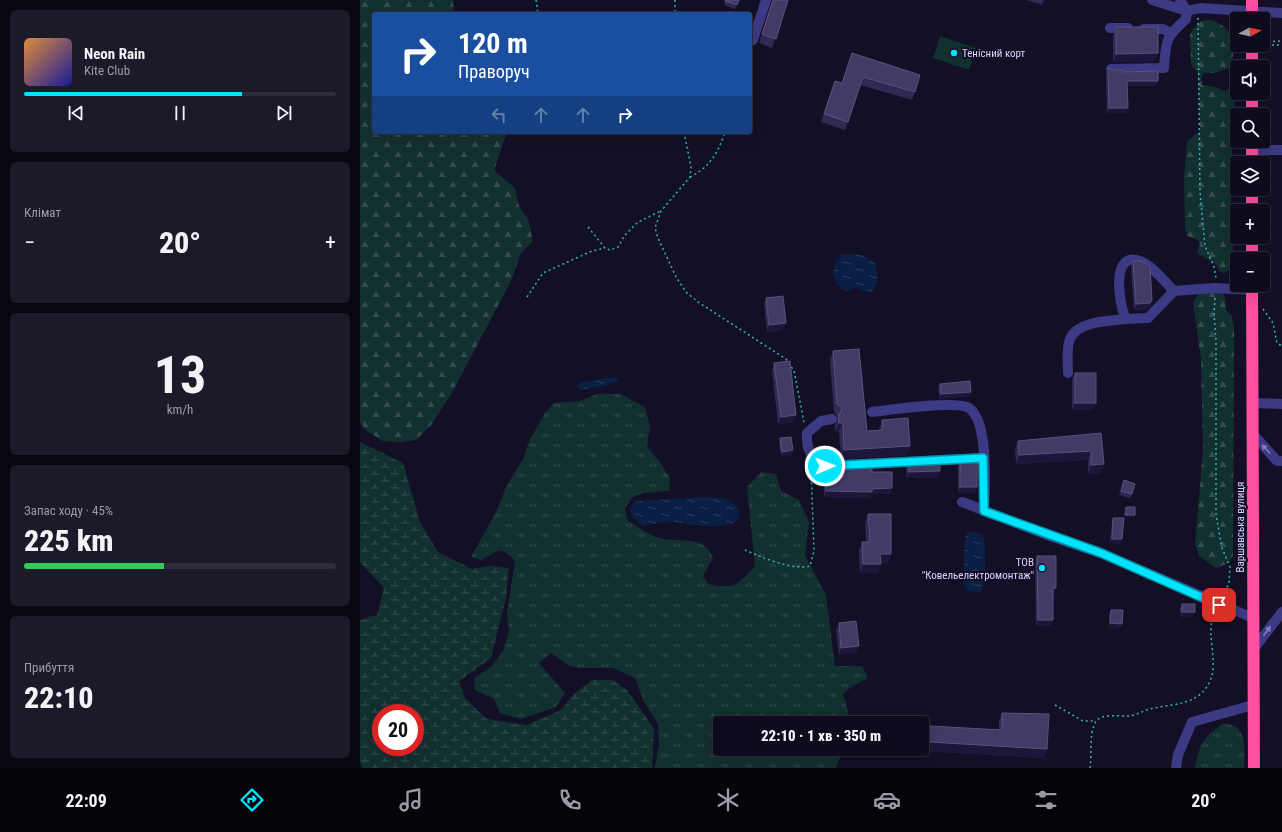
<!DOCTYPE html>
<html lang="uk">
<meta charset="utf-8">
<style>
:root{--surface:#0e0b1c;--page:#1c1929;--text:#f1f3f6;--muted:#9b9ba3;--line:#2e2b3b;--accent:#00e5ff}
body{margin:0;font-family:"Roboto Condensed",sans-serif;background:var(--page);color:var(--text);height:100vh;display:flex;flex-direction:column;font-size:15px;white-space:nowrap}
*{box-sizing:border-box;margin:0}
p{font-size:13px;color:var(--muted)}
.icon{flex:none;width:22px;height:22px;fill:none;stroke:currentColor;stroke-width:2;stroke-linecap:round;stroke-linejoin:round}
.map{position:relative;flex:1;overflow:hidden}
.sheet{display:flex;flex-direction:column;gap:10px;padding:10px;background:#08060f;width:360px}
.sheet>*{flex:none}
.banner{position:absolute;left:12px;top:12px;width:380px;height:122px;border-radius:4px;box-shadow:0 4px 16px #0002,0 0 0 1px var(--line);background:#1a4fa0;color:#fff;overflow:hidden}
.needle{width:26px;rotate:82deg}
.controls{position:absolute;left:870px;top:12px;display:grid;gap:8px}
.controls a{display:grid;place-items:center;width:40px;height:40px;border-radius:4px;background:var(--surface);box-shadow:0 4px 16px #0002,0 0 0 1px var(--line);font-size:20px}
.speed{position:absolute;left:12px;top:704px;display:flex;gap:8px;font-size:20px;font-weight:700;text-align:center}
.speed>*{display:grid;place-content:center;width:52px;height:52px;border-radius:50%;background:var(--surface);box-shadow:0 4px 16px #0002,0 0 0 1px var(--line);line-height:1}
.speed .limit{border:6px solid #d22;background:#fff;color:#111}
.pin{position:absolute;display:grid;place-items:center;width:34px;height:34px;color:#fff;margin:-17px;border-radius:8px;box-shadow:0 2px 6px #0006}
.me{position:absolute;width:44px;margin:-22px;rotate:89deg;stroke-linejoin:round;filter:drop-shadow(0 0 3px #0008)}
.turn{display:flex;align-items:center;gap:14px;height:84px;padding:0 20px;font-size:18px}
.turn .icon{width:52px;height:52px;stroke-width:2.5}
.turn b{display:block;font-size:28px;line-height:34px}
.lanes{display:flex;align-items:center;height:38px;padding:0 20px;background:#0003;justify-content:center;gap:20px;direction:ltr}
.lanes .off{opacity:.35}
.big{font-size:30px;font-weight:800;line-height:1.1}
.sheet .card{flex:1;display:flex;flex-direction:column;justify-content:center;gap:6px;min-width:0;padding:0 14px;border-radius:6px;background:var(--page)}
.sheet .dial{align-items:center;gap:0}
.dial b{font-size:52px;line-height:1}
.song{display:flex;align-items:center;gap:12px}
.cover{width:48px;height:48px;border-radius:6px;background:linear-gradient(135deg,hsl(30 70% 55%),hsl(240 70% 35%))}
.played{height:4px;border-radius:2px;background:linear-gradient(90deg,var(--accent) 70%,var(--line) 70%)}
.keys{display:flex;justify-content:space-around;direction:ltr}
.heat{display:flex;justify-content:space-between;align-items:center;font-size:22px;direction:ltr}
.charge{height:6px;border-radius:3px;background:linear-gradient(90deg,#34c759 45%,var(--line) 0)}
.trip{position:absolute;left:353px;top:716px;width:216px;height:40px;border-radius:4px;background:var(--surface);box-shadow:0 4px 16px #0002,0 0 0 1px var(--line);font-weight:800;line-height:40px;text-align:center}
.dock{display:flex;height:64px;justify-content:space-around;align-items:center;background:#06040b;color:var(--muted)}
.dock .icon{width:28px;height:28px}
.dock .selected{color:var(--accent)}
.dock b{font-size:18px;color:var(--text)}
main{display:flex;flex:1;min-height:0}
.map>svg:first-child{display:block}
.grass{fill:url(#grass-tufts)}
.forest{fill:url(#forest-firs)}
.wetland{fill:url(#wetland-marsh);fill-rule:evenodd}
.park{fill:#12302f}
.water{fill:url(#water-ripples)}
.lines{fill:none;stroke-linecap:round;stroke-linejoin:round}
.path{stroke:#2fb8b0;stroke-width:1.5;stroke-dasharray:2 3;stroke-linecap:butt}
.minor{stroke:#3d3a85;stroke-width:10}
.highway{stroke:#ff4fa3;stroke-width:12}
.wall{fill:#312854}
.shaded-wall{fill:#1d163a}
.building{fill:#433a66;stroke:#5a527e}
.oneway{fill:#837fbc}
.route-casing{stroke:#0095a6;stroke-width:10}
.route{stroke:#00e5ff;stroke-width:7}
.poi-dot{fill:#00e5ff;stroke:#130f26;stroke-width:1.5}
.labels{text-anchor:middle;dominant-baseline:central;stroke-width:4;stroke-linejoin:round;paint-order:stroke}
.poi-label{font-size:11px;fill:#d9d4ff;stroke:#130f26;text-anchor:start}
.street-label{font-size:11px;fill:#d9d4ff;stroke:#130f26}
</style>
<main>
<section class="sheet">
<div class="card">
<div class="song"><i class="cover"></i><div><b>Neon Rain</b><p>Kite Club</p></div></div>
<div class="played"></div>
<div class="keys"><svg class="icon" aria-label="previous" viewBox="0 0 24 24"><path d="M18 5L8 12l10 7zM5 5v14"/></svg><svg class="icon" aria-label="pause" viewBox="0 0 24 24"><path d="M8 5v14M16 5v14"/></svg><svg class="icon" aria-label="next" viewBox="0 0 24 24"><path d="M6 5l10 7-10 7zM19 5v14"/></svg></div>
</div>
<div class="card"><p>Клімат</p>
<div class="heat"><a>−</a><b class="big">20°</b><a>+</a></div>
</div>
<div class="card dial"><b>13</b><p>km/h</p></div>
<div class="card"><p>Запас ходу · 45%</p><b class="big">225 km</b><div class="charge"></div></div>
<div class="card"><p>Прибуття</p><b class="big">22:10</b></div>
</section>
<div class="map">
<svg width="922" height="768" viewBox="0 0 922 768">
<defs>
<pattern id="grass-tufts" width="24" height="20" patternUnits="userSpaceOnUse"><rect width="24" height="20" fill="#12302f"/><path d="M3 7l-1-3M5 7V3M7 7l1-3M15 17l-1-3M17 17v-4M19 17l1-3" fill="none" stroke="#344d4e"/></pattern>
<pattern id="forest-firs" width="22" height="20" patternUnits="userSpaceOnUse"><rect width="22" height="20" fill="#12302f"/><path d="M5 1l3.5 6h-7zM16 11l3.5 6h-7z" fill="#344d4e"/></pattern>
<pattern id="wetland-marsh" width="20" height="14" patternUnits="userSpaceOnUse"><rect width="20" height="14" fill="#12302f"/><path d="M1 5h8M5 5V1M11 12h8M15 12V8" fill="none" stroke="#344d4e"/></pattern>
<pattern id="water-ripples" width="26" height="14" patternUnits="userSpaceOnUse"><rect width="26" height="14" fill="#0a1f44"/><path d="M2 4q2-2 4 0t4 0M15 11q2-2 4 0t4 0" fill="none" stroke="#2d3f60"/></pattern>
</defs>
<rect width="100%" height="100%" fill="#130f26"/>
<!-- grass -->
<g class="grass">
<path d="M237 394H260L285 407 290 426 287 447 300 462 310 478 309 491 283 493 273 497 265 508 268 521C277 526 286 533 296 537 316 544 345 533 353 558L343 576 348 584C373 590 378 585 395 566L387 487 401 472 416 474 421 491 439 500 449 522 445 555 466 595 475 666H502L508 678 491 687 483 694 488 711 487 723H360V749H483L476 768H295L299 745 298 724 284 702 275 678 253 668H219L210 666 191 653 179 663 205 693 196 707 161 719 140 713 134 699 115 690 114 678 131 667 143 651 149 631 147 613 155 561C140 545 138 551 121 560L111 557 137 510 147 485 163 459 170 439 185 413 194 403 220 401Z"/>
<path d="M862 724C889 723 884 749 884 768H835C840 742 842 740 862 724Z"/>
</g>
<!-- forest -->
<g class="forest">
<path d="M0 0H93L94 14H14V132H147L134 170 155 188 159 206 168 219 171 230 172 242 161 253 153 276 140 302 93 391 72 424 56 440 41 442 23 441 7 431 0 423Z"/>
<path d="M851 20C875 28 876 46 871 68L853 73H845L842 75V85L855 87 864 91 871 88 874 93 876 135 872 149 871 205 873 249 870 269 865 273 860 272C854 257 847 262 837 252L840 245 838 240 827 236 825 227 824 178 827 141 840 131 838 73 831 64 830 35 833 29 841 21Z"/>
<path d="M861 289 865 298 866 310 871 315 874 327 873 556 869 563 856 568 839 556 835 544 843 451 841 359 833 302 839 293Z"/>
</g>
<!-- wetland -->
<path class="wetland" d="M0 442 43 463 60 522 78 552 112 569 129 566 149 568 146 598 131 658 99 681 105 698 127 719 167 725 201 710 214 694 232 680H253L268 691 294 729 292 768H3L0 762V620L17 615 24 588 0 562ZM21 713H55V747H21Z"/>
<!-- park -->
<path class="park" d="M580 36 616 48 609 70 573 58Z"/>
<!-- water -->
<g class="water">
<path d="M483 254 502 255 515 263C518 274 520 286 510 293L496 288 487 291 482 289 476 283 473 273 476 260Z"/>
<path d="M255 377 258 379 257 382 244 386 220 390 217 387 221 382Z"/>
<path d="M341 497 366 498 378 507 379 520C359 532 335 524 312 522 303 522 293 524 284 526L272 518 270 508 275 501Z"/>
<path d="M609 532 618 533 624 536C625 550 628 583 620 593L606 590 603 583 605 537Z"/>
</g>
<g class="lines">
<!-- path -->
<g class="path">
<path d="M176 0 178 14"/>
<path d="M315 0V14"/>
<path d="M838 18 840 192 845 246 854 267 856 278"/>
<path d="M903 42 922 41"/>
<path d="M902 45H922"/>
<path d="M324 132 331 167 330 177 301 211 295 228 298 238 316 277 326 292 338 302 426 359 434 371 444 422"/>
<path d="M330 177C350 167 358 153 365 132"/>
<path d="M228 227 245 248 250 250 258 247 265 235 278 222 301 211"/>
<path d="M167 297 183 273 232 251 245 248"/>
<path d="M855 298 854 313 856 341V515L862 548 870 567 869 582 864 596"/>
<path d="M903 309 913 323 917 343 922 346"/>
<path d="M385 550C401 557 433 571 450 566L454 551 451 468"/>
<path d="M695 705 723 721H736"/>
<path d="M730 768C732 754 729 735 735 723 740 712 761 717 770 716 776 715 783 711 790 709 809 704 833 706 846 688 863 665 843 636 855 612"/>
</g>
<!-- minor -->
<g class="minor">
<path d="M792 0 827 11 840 8 922 13"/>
<path d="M750 28H768"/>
<path d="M784 29H803L811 33"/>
<path d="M393 40 406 0"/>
<path d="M751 69 804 68C806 40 805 38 826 19L827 11 820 0"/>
<path d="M892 150H922"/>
<path d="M814 291C804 281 793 266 780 261 750 250 759 305 766 319L788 318 814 291 854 288 892 290"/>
<path d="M708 373C708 363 706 348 710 339 717 321 750 321 766 319"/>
<path d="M892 403 922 404"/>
<path d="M512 412C530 410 596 400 609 408 629 421 625 488 624 511"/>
<path d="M472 419 461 421 447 433C446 448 451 460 465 466L623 458"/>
<path d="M893 434 917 461H922"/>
<path d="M602 502 693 537 741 553 893 618"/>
<path d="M893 650 922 612"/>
<path d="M816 768 818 755 832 722 893 705"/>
</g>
<!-- highway -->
<g class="highway">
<path d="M892 0V19"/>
<path d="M892 67V45"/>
<path d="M892 115V93"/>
<path d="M892 163V141"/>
<path d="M892 189V211"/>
<path d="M892 237V259"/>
<path d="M892 285 894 768"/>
</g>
</g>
<!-- wall -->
<g class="wall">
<path d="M365 0H379L375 9 364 5Z"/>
<path d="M412 0H428L412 48 399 43Z"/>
<path d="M667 0H684L682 5Z"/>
<path d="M756 27 798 53 794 62H753V36Z"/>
<path d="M492 53 555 92 552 100 500 85 485 130 461 122 472 89 482 83Z"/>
<path d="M748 68 753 70 763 72 796 86H767L768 108 766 113H747L746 73Z"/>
<path d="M773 261 792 300 790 307 787 309 774 310 771 268Z"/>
<path d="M406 298 423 330 407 332 404 304Z"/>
<path d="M473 351 507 431H519V429L522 420 550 446 546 455 481 459 479 431 475 432V425L478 417 474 413 470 360Z"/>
<path d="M414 363 436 415 434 422 418 424 412 370Z"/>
<path d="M715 373 733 410H712V379Z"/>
<path d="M580 384 611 392 610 396 580 399 578 389Z"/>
<path d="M741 433 744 464 741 473 728 474V460L656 464 655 449 658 441Z"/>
<path d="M420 438 432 455 421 456 419 443Z"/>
<path d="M600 459 617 487 614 493H598V466Z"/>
<path d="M548 462 580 471 578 478H547L546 468Z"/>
<path d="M466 466 512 472 530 494H511L510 498 464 497V472Z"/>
<path d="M764 480 772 494 770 498 759 495Z"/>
<path d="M508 514 531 554 528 563H521L518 573H500L499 551 502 542H506L505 523Z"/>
<path d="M753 518 762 539 761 544 750 543 752 522Z"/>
<path d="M677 556 693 594 691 626H676L675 562Z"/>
<path d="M822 604 835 612 833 616 821 617 820 609Z"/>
<path d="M751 610 761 628H749V614Z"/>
<path d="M479 623 496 653 479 655 476 630Z"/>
<path d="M642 713 684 758 566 751 567 735 570 726 639 730V721Z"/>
</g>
<!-- shaded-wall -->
<g class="shaded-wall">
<path d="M798 53 794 62H753L756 54Z"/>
<path d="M767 81H798L796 86H765Z"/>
<path d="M749 108H768L766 113H747Z"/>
<path d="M792 300 790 307 787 309 774 310 776 304Z"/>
<path d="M426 323 423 330 407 332 409 325Z"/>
<path d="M611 392 610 396 580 399 581 394Z"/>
<path d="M715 403H736L733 410H712Z"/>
<path d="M436 415 434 422 418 424 421 417Z"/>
<path d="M479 423H483L479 431 475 432Z"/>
<path d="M550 446 546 455 481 459 484 450Z"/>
<path d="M433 450 432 455 421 456 422 452Z"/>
<path d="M731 451 728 460 656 464 659 455Z"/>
<path d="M744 464 741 473 728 474 731 465Z"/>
<path d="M580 471 578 478H547L549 472Z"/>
<path d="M600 487H617L614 493H598Z"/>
<path d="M532 488 530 494H511L510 498 464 497 466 491 512 489Z"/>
<path d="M765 515H775L774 517H764Z"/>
<path d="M752 539H762L761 544 750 543Z"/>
<path d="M520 554H531L528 563H517Z"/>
<path d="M503 564H521L518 573H500Z"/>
<path d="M693 588H696L693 594H691Z"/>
<path d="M822 612H835L833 616 821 617Z"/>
<path d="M678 620H693L691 626H676Z"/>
<path d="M750 623 762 624 761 628H749Z"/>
<path d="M499 646 496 653 479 655 481 648Z"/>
<path d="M569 742 687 749 684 758 566 751Z"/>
</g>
<!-- building -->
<g class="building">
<path d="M365 0H379L377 5 365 1Z"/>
<path d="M413 0H428L416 39 402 34Z"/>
<path d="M756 27H798V53L756 54Z"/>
<path d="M492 53 560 75 555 92 503 77 488 122 464 114 475 81 482 83Z"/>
<path d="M748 68 753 70H763V72L798 71V81H767L768 108H749Z"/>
<path d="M773 261H781L790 266 792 300 790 303 776 304Z"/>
<path d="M423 296 426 323 409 325 406 298Z"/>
<path d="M499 349 507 431 523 430 522 420 548 418 550 446 484 450 483 423H479L478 416 482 409 477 404 473 351Z"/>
<path d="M430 361 436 415 421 417 414 363Z"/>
<rect x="715" y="373" width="21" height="30"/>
<path d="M610 381 611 392 581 394 580 384Z"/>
<path d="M741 433 744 464 731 465V451L659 455 658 441Z"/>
<path d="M431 437 433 450 422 452 420 438Z"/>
<path d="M617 458V487H600V459Z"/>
<path d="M580 460V471L549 472 548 462Z"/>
<path d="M512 464V472H532V488L512 489V492L466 491V466Z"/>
<path d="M764 480 775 484 772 494 761 491Z"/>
<path d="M766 507H775V515H765Z"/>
<path d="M508 514H531V554H520L521 564H503L502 542H510Z"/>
<path d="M753 518H764L762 539H752Z"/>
<path d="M677 556H696V588H693V620H678Z"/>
<rect x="822" y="604" width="13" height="8"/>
<path d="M751 610H763L762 624 750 623Z"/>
<path d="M496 621 499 646 481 648 479 623Z"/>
<path d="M642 713 689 714 687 749 569 742 570 726 642 730Z"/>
</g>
<!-- one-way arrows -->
<defs><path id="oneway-solid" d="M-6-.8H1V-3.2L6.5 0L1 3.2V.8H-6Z"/></defs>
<g class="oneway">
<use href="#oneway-solid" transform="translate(906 449) rotate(-132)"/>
<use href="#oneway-solid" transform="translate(907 631) rotate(-53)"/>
</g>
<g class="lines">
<defs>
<path id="route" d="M465 466 623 458 624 511 741 553 859 605"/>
</defs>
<!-- route casing -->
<use href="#route" class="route-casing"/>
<!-- route -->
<use href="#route" class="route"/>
</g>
<!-- markers -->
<g class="poi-dot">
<circle cx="594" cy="53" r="4"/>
<circle cx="682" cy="568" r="4"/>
</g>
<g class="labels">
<!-- poi labels -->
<g class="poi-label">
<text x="602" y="53">Тенісний корт</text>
<text x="674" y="562" text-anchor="end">ТОВ<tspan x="674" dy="13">"Ковельелектромонтаж"</tspan></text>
</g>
<!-- street labels -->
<g class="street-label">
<text transform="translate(880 527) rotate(-90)">Варшавська вулиця</text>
</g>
</g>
</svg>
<div class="controls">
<a><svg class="needle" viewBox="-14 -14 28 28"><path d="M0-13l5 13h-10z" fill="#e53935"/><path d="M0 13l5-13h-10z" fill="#9b9ba3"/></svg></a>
<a><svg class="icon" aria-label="sound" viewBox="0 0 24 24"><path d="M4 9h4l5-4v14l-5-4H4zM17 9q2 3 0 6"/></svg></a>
<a><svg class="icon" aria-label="search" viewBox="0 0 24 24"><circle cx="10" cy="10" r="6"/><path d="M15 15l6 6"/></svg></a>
<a><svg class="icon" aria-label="layers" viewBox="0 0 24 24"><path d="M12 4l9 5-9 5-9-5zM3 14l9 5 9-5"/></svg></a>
<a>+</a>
<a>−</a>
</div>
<div class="speed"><div class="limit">20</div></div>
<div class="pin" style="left:859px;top:605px;background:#d93025"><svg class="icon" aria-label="arrive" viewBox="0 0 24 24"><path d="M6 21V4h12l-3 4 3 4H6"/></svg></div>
<svg class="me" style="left:465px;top:466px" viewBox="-20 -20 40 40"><circle r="17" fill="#00e5ff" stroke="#fff" stroke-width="3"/><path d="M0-11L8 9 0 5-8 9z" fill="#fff"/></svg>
<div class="trip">22:10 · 1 хв · 350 m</div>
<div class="banner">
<div class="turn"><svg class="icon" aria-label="right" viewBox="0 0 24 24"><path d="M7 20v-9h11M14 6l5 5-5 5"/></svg><div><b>120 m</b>Праворуч</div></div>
<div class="lanes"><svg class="icon off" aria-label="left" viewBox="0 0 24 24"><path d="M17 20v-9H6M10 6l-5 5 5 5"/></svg><svg class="icon off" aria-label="ahead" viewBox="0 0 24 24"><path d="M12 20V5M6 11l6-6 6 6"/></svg><svg class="icon off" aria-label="ahead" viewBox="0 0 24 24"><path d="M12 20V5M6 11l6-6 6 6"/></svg><svg class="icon" aria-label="right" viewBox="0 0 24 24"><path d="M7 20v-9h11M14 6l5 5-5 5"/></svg></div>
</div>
</div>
</main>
<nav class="dock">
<b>22:09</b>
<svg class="icon selected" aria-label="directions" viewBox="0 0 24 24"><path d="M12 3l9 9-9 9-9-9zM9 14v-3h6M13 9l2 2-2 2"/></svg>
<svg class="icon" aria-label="music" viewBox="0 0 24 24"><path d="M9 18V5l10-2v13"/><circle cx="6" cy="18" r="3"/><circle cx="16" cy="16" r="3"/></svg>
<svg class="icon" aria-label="phone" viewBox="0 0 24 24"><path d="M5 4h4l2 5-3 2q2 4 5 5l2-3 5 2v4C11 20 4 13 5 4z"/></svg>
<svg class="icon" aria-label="climate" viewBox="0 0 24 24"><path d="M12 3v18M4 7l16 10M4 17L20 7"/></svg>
<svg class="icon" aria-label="car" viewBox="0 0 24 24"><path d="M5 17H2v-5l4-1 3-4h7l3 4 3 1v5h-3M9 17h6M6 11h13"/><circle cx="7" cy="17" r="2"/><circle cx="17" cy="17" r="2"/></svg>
<svg class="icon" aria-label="filters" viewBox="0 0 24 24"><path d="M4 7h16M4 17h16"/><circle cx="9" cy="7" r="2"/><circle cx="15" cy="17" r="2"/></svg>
<b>20°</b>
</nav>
